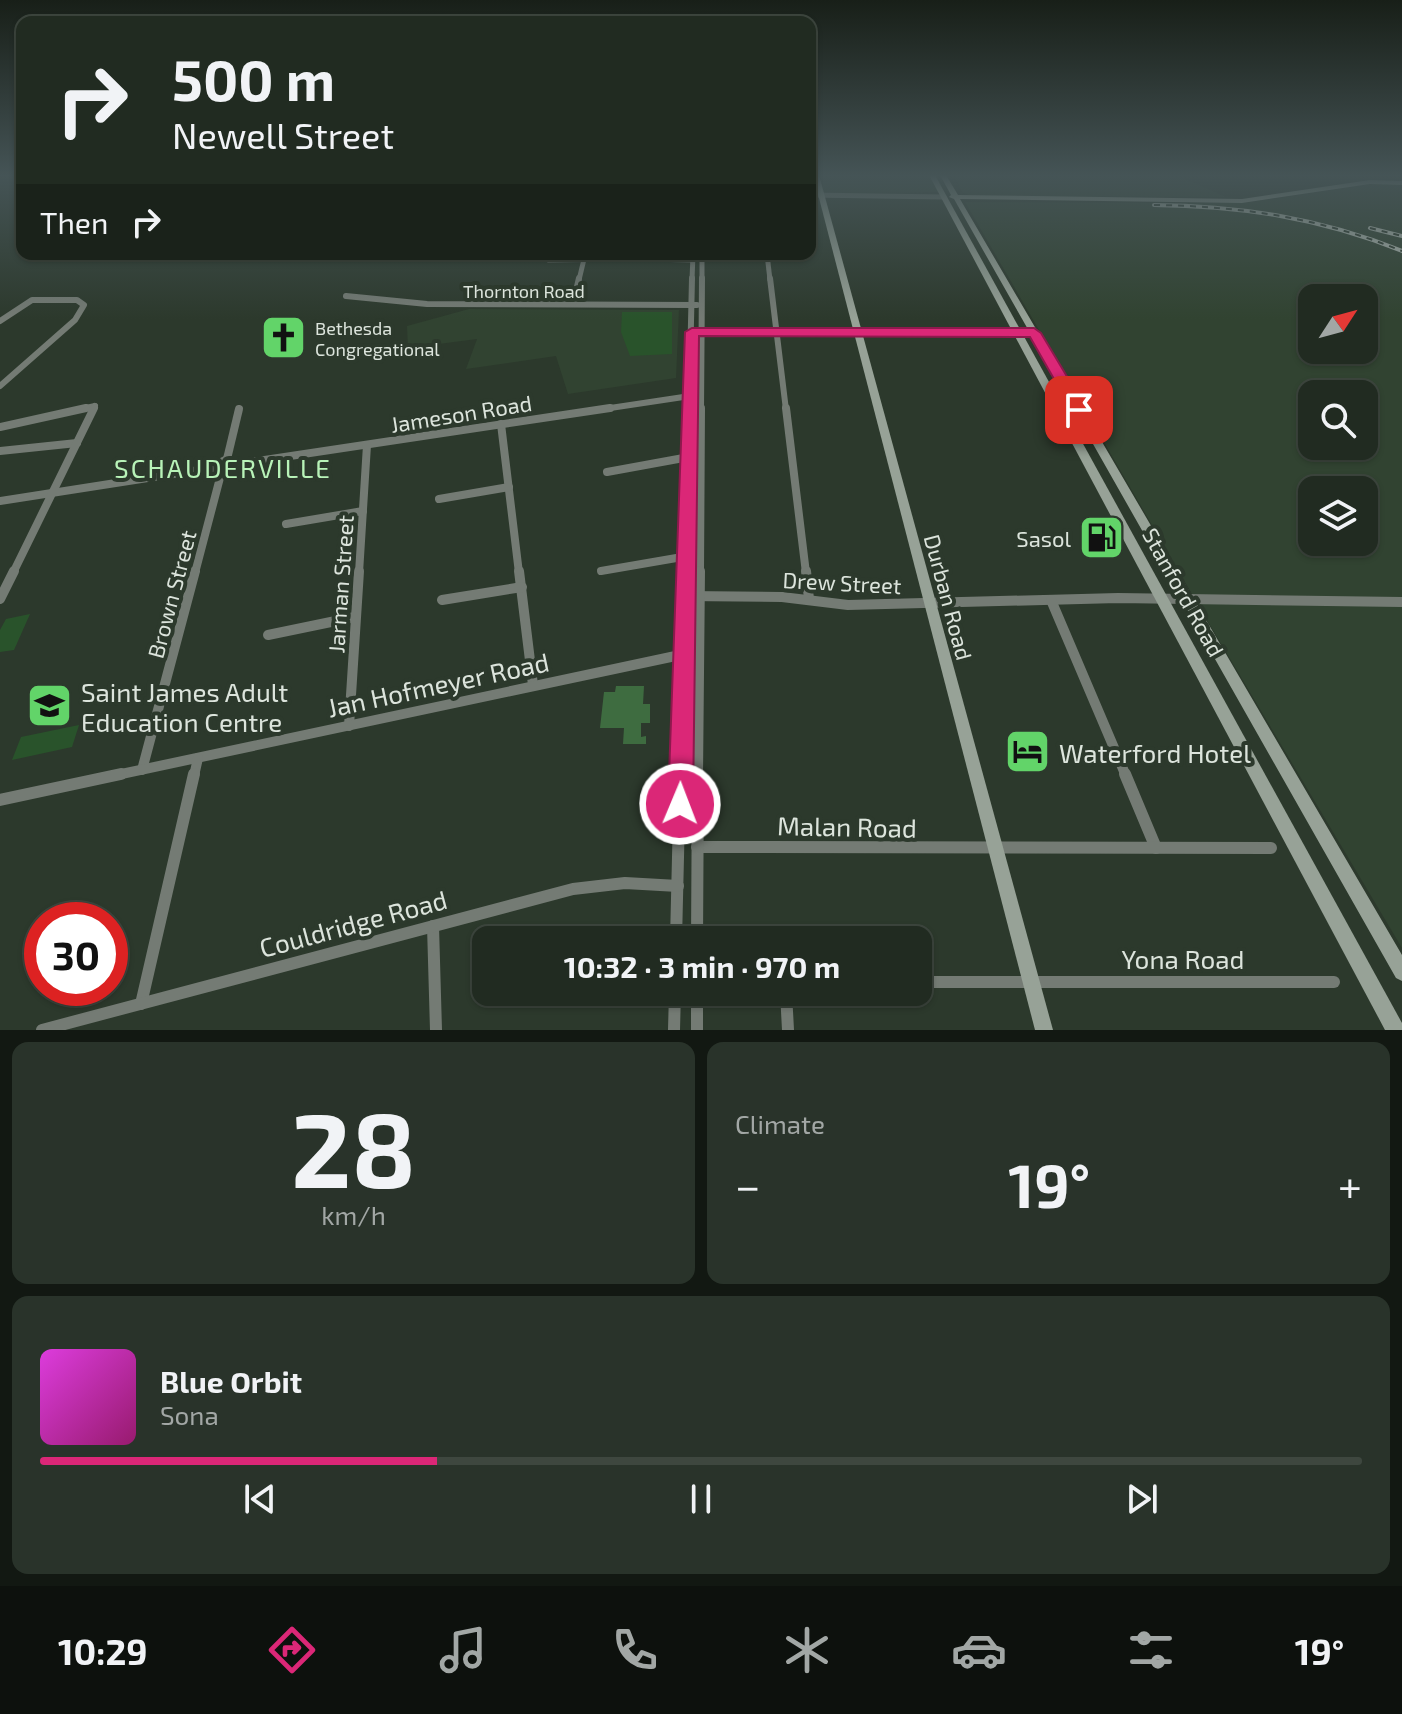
<!DOCTYPE html>
<meta charset="utf-8">
<style>
:root{--surface:#212b21;--page:#29332a;--text:#f1f3f6;--muted:#a2a7a5;--line:#3e473f;--accent:#db2777}
body{margin:0;font-family:"Exo 2",sans-serif;background:var(--page);color:var(--text);height:100vh;display:flex;flex-direction:column;font-size:30px;white-space:nowrap}
*{box-sizing:border-box;margin:0}
p{font-size:26px;color:var(--muted)}
.icon{flex:none;width:44px;height:44px;fill:none;stroke:currentColor;stroke-width:2;stroke-linecap:round;stroke-linejoin:round}
.map{position:relative;height:1030px;overflow:hidden}
.drawer{display:flex;flex-direction:column;gap:12px;padding:12px;background:#121812;flex:1}
.drawer>*{flex:none}
.banner{position:absolute;left:16px;top:16px;width:800px;height:244px;border-radius:16px;box-shadow:0 2px 6px #0004,0 0 0 2px var(--line);background:#212b21;color:var(--text);overflow:hidden}
.needle{width:52px;rotate:54deg}
.fabs{position:absolute;left:1298px;top:284px;display:grid;gap:16px}
.fabs a{display:grid;place-items:center;width:80px;height:80px;border-radius:16px;background:var(--surface);box-shadow:0 2px 6px #0004,0 0 0 2px var(--line);font-size:40px}
.speed{position:absolute;left:24px;top:902px;display:flex;gap:16px;font-size:40px;font-weight:700;text-align:center}
.speed>*{display:grid;place-content:center;width:104px;height:104px;border-radius:50%;background:var(--surface);box-shadow:0 2px 6px #0004,0 0 0 2px var(--line);line-height:1}
.speed .limit{border:12px solid #d22;background:#fff;color:#111}
.pin{position:absolute;display:grid;place-items:center;width:68px;height:68px;color:#fff;margin:-34px;border-radius:16px;box-shadow:0 4px 12px #0006}
.me{position:absolute;width:88px;margin:-44px;rotate:1deg;stroke-linejoin:round;filter:drop-shadow(0 0 6px #0008)}
.turn{display:flex;align-items:center;gap:28px;height:168px;padding:0 24px;font-size:36px}
.turn .icon{width:104px;height:104px;stroke-width:2.5}
.turn b{display:block;font-size:56px;line-height:68px}
.then{display:flex;align-items:center;height:76px;padding:0 24px;background:#0003;gap:16px;font-size:30px}
.big{font-size:60px;font-weight:700;line-height:1.1}
.drawer .widget{flex:1;display:flex;flex-direction:column;justify-content:center;gap:12px;min-width:0;padding:0 28px;border-radius:16px;background:var(--page)}
.drawer .dial{align-items:center;gap:0}
.dial b{font-size:104px;line-height:1}
.song{display:flex;align-items:center;gap:24px}
.cover{width:96px;height:96px;border-radius:12px;background:linear-gradient(135deg,hsl(300 70% 55%),hsl(320 70% 35%))}
.played{height:8px;border-radius:4px;background:linear-gradient(90deg,var(--accent) 30%,var(--line) 30%)}
.keys{display:flex;justify-content:space-around;direction:ltr}
.heat{display:flex;justify-content:space-between;align-items:center;font-size:44px;direction:ltr}
.drawer .tiles{flex:1;display:grid;gap:12px;grid-template-columns:1fr 1fr}
.widget:last-child{grid-column:span 2}
.trip{position:absolute;left:472px;top:926px;width:460px;height:80px;border-radius:16px;background:var(--surface);box-shadow:0 2px 6px #0004,0 0 0 2px var(--line);font-weight:700;line-height:80px;text-align:center}
.tabs{display:flex;height:128px;justify-content:space-around;align-items:center;background:#0d110d;color:var(--muted)}
.tabs .icon{width:56px;height:56px}
.tabs .current{color:var(--accent)}
.tabs b{font-size:36px;color:var(--text)}
.map>svg:first-child{display:block}
.built{fill:#314331;fill-rule:evenodd}
.green{fill:#29532b}
.building{fill:#3e6c40}
.lines{fill:none;stroke-linecap:round;stroke-linejoin:round}
.street-far4{stroke:#747b74;stroke-width:5}
.street-far3{stroke:#747b74;stroke-width:6}
.street-far2{stroke:#747b74;stroke-width:8}
.street-far1{stroke:#747b74;stroke-width:10}
.street{stroke:#747b74;stroke-width:12}
.secondary{fill:#97a297;fill-rule:evenodd}
.rail-casing{stroke:#b8c1b8;stroke-width:4}
.rail{stroke:#2c392c;stroke-width:2;stroke-dasharray:6;stroke-linecap:butt}
.route{fill:#db2777;stroke:#8e194d;stroke-width:2}
.labels{text-anchor:middle;dominant-baseline:central;stroke-width:8;stroke-linejoin:round;paint-order:stroke}
.far-street-label{font-size:18px;fill:#dce4dc;stroke:#2c392c}
.far-poi-label{font-size:18px;fill:#dce4dc;stroke:#2c392c;text-anchor:start}
.street-label{font-size:22px;fill:#dce4dc;stroke:#2c392c}
.poi-label{font-size:22px;fill:#dce4dc;stroke:#2c392c;text-anchor:end}
.quarter-label{font-size:26px;letter-spacing:2px;fill:#b8f3b8;stroke:#2c392c}
.near-street-label{font-size:26px;fill:#dce4dc;stroke:#2c392c}
.near-poi-label{font-size:26px;fill:#dce4dc;stroke:#2c392c;text-anchor:start}
</style>
<div class="map">
<svg width="1402" height="1030" viewBox="0 0 1402 1030">
<rect width="100%" height="100%" fill="#2c392c"/>
<!-- built -->
<g class="built">
<path d="M819 175H929L938 192 824 194Z"/>
<path d="M953 175H1176L1226 197 973 196 963 193Z"/>
<path d="M1372 184 1402 185V948L1204 615 965 202 1244 203ZM1312 298H1364V350H1312ZM1312 394H1364V446H1312ZM1312 490H1364V542H1312Z"/>
<path d="M469 309 679 310 676 378 568 394 556 356 466 369 477 339 408 348 407 326Z"/>
</g>
<!-- green -->
<g class="green">
<path d="M622 312H672V354L630 356 621 332Z"/>
<path d="M30 614 14 650 0 652V630L6 619Z"/>
<path d="M79 725 72 747 12 760 21 737Z"/>
</g>
<!-- building -->
<path class="building" d="M616 686H644L643 704H650V723H641V737L646 736V744H623L624 728H600L604 692H615Z"/>
<g class="lines">
<!-- street-far4 -->
<g class="street-far4">
<path d="M810 195 944 197"/>
<path d="M368 254V259H520"/>
<path d="M767 254 770 280"/>
<path d="M647 259 693 260"/>
<path d="M548 260 624 259"/>
<path d="M579 280 585 255"/>
<path d="M692 280 693 254"/>
<path d="M702 280V254"/>
</g>
<!-- street-far3 -->
<g class="street-far3">
<path d="M770 278 786 410"/>
<path d="M346 296 427 304 697 305"/>
<path d="M573 304 579 278"/>
<path d="M0 321 32 300H77L84 305 75 320 0 386"/>
<path d="M699 332 1034 333"/>
<path d="M77 410 95 406"/>
<path d="M93 410 95 406"/>
<path d="M597 410 690 396"/>
<path d="M689 410 692 278"/>
<path d="M701 410 702 278"/>
</g>
<!-- street-far2 -->
<g class="street-far2">
<path d="M786 408 806 573"/>
<path d="M501 424 519 573"/>
<path d="M0 427 86 408"/>
<path d="M0 451 77 443"/>
<path d="M227 459 237 462 233 470 221 474 212 472 213 466Z"/>
<path d="M227 459 239 409"/>
<path d="M237 464 610 408"/>
<path d="M607 472 689 457"/>
<path d="M439 499 509 487"/>
<path d="M0 501 212 468"/>
<path d="M286 524 363 511"/>
<path d="M601 571 688 556"/>
<path d="M13 573 94 408"/>
<path d="M195 573 221 474"/>
<path d="M359 573 367 445"/>
<path d="M685 573 689 408"/>
<path d="M700 573 701 408"/>
</g>
<!-- street-far1 -->
<g class="street-far1">
<path d="M519 571 533 685"/>
<path d="M806 571 809 599"/>
<path d="M685 596 782 597 848 605 1118 598 1402 602"/>
<path d="M0 599 14 571"/>
<path d="M442 600 522 587"/>
<path d="M1051 600 1126 776"/>
<path d="M268 635 355 617"/>
<path d="M349 726 359 571"/>
<path d="M142 770 195 571"/>
<path d="M112 776 699 651"/>
<path d="M194 776 198 758"/>
<path d="M680 776 685 571"/>
<path d="M698 776 700 571"/>
</g>
<!-- street -->
<g class="street">
<path d="M1125 774 1156 848"/>
<path d="M0 800 121 774"/>
<path d="M697 847 1271 848"/>
<path d="M433 926 436 1030"/>
<path d="M676 940 680 774"/>
<path d="M697 940 698 774"/>
<path d="M918 982H1334"/>
<path d="M697 992V1030"/>
<path d="M786 992 788 1030"/>
<path d="M141 1004 194 774"/>
<path d="M42 1030 573 889 625 883 678 886"/>
<path d="M674 1030 675 992"/>
</g>
<!-- secondary -->
<g class="secondary">
<path d="M813 175H819L1053 1030H1035Z"/>
<path d="M929 175H935L1402 1023V1030H1385Z"/>
<path d="M940 175H946L958 195 1242 199 1370 180 1402 181V185L1370 184 1242 203 960 199 1402 955V981L1396 978 954 199 949 197 951 195Z"/>
</g>
<defs>
<g id="rail">
<path d="M1154 205C1241 206 1321 218 1402 251"/>
<path d="M1370 228 1402 236"/>
</g>
</defs>
<!-- rail casing -->
<use href="#rail" class="rail-casing"/>
<!-- rail -->
<use href="#rail" class="rail"/>
</g>
<!-- sky -->
<linearGradient id="sky" x2="0" y2="1"><stop stop-color="#181f18"/><stop offset="0.55" stop-color="#455456"/><stop offset="1" stop-color="#455456" stop-opacity="0"/></linearGradient>
<rect width="1402" height="319" fill="url(#sky)"/>
<!-- route -->
<path class="route" d="M692 328H1034L1041 333 1087 410 1085 414H1074L1030 337 699 336 693 804 689 813 680 816 671 813 668 804 685 332Z"/>
<!-- icons -->
<defs>
<symbol id="church-square" viewBox="-11 -11 22 22"><rect x="-9" y="-9" width="18" height="18" rx="4" fill="#62d469" stroke="#2c392c"/><path d="M-1.2-6h2.4v3.5h3.3v2.4h-3.3V6h-2.4V-.1h-3.3v-2.4h3.3Z" fill="#111"/></symbol>
<symbol id="fuel-square" viewBox="-11 -11 22 22"><rect x="-9" y="-9" width="18" height="18" rx="4" fill="#62d469" stroke="#2c392c"/><path d="M-5.5-6h7V0h2V4h1.3V-2.5L3-4.5l.8-.8L6-3V5H2.5V1h-1V6h-7ZM-4.2-4.7v3.2H.2V-4.7Z" fill="#111"/></symbol>
<symbol id="university-square" viewBox="-11 -11 22 22"><rect x="-9" y="-9" width="18" height="18" rx="4" fill="#62d469" stroke="#2c392c"/><path d="M0-5L7-2L0 1L-7-2ZM-4 1L0 2.5L4 1V4Q0 6-4 4Z" fill="#111"/></symbol>
<symbol id="hotel-square" viewBox="-11 -11 22 22"><rect x="-9" y="-9" width="18" height="18" rx="4" fill="#62d469" stroke="#2c392c"/><path d="M-6-4.5h1.5V1H6V5H4.5V3h-9V5H-6ZM-4 0a1.8 1.8 0 1 1 3.6 0ZM.5 0V-2.5h3Q6-2.5 6 0Z" fill="#111"/></symbol>
</defs>
<g fill-rule="evenodd">
<use href="#church-square" x="258" y="312" width="51" height="51"/>
<use href="#fuel-square" x="1076" y="512" width="51" height="51"/>
<use href="#university-square" x="24" y="680" width="51" height="51"/>
<use href="#hotel-square" x="1002" y="726" width="51" height="51"/>
</g>
<g class="labels">
<!-- far-street labels -->
<g class="far-street-label">
<text x="524" y="291">Thornton Road</text>
</g>
<!-- far-poi labels -->
<g class="far-poi-label">
<text x="315" y="328">Bethesda<tspan x="315" dy="21">Congregational</tspan></text>
</g>
<!-- street labels -->
<g class="street-label">
<text transform="translate(461 413) rotate(-9)">Jameson Road</text>
<text transform="translate(842 582) rotate(3)">Drew Street</text>
<text transform="translate(340 584) rotate(-86)">Jarman Street</text>
<text transform="translate(1184 592) rotate(61)">Stanford Road</text>
<text transform="translate(171 594) rotate(-75)">Brown Street</text>
<text transform="translate(949 597) rotate(75)">Durban Road</text>
</g>
<!-- poi labels -->
<g class="poi-label">
<text x="1071" y="538">Sasol</text>
</g>
<!-- quarter labels -->
<g class="quarter-label">
<text x="223" y="467">SCHAUDERVILLE</text>
</g>
<!-- near-street labels -->
<g class="near-street-label">
<text transform="translate(438 684) rotate(-12)">Jan Hofmeyer Road</text>
<text transform="translate(847 826) rotate(1)">Malan Road</text>
<text transform="translate(353 923) rotate(-15)">Couldridge Road</text>
<text x="1183" y="958">Yona Road</text>
</g>
<!-- near-poi labels -->
<g class="near-poi-label">
<text x="81" y="691">Saint James Adult<tspan x="81" dy="30">Education Centre</tspan></text>
<text x="1059" y="752">Waterford Hotel</text>
</g>
</g>
</svg>
<div class="fabs">
<a><svg class="needle" viewBox="-14 -14 28 28"><path d="M0-13l5 13h-10z" fill="#e53935"/><path d="M0 13l5-13h-10z" fill="#a2a7a5"/></svg></a>
<a><svg class="icon" aria-label="search" viewBox="0 0 24 24"><circle cx="10" cy="10" r="6"/><path d="M15 15l6 6"/></svg></a>
<a><svg class="icon" aria-label="layers" viewBox="0 0 24 24"><path d="M12 4l9 5-9 5-9-5zM3 14l9 5 9-5"/></svg></a>
</div>
<div class="speed"><div class="limit">30</div></div>
<div class="pin" style="left:1079px;top:410px;background:#d93025"><svg class="icon" aria-label="arrive" viewBox="0 0 24 24"><path d="M6 21V4h12l-3 4 3 4H6"/></svg></div>
<svg class="me" style="left:680px;top:804px" viewBox="-20 -20 40 40"><circle r="17" fill="#db2777" stroke="#fff" stroke-width="3"/><path d="M0-11L8 9 0 5-8 9z" fill="#fff"/></svg>
<div class="trip">10:32 · 3 min · 970 m</div>
<div class="banner">
<div class="turn"><svg class="icon" aria-label="right" viewBox="0 0 24 24"><path d="M7 20v-9h11M14 6l5 5-5 5"/></svg><div><b>500 m</b>Newell Street</div></div>
<div class="then">Then<svg class="icon" aria-label="right" viewBox="0 0 24 24"><path d="M7 20v-9h11M14 6l5 5-5 5"/></svg></div>
</div>
</div>
<section class="drawer">
<div class="tiles">
<div class="widget dial"><b>28</b><p>km/h</p></div>
<div class="widget"><p>Climate</p>
<div class="heat"><a>−</a><b class="big">19°</b><a>+</a></div>
</div>
<div class="widget">
<div class="song"><i class="cover"></i><div><b>Blue Orbit</b><p>Sona</p></div></div>
<div class="played"></div>
<div class="keys"><svg class="icon" aria-label="previous" viewBox="0 0 24 24"><path d="M18 5L8 12l10 7zM5 5v14"/></svg><svg class="icon" aria-label="pause" viewBox="0 0 24 24"><path d="M8 5v14M16 5v14"/></svg><svg class="icon" aria-label="next" viewBox="0 0 24 24"><path d="M6 5l10 7-10 7zM19 5v14"/></svg></div>
</div>
</div>
</section>
<nav class="tabs">
<b>10:29</b>
<svg class="icon current" aria-label="directions" viewBox="0 0 24 24"><path d="M12 3l9 9-9 9-9-9zM9 14v-3h6M13 9l2 2-2 2"/></svg>
<svg class="icon" aria-label="music" viewBox="0 0 24 24"><path d="M9 18V5l10-2v13"/><circle cx="6" cy="18" r="3"/><circle cx="16" cy="16" r="3"/></svg>
<svg class="icon" aria-label="phone" viewBox="0 0 24 24"><path d="M5 4h4l2 5-3 2q2 4 5 5l2-3 5 2v4C11 20 4 13 5 4z"/></svg>
<svg class="icon" aria-label="climate" viewBox="0 0 24 24"><path d="M12 3v18M4 7l16 10M4 17L20 7"/></svg>
<svg class="icon" aria-label="car" viewBox="0 0 24 24"><path d="M5 17H2v-5l4-1 3-4h7l3 4 3 1v5h-3M9 17h6M6 11h13"/><circle cx="7" cy="17" r="2"/><circle cx="17" cy="17" r="2"/></svg>
<svg class="icon" aria-label="filters" viewBox="0 0 24 24"><path d="M4 7h16M4 17h16"/><circle cx="9" cy="7" r="2"/><circle cx="15" cy="17" r="2"/></svg>
<b>19°</b>
</nav>
